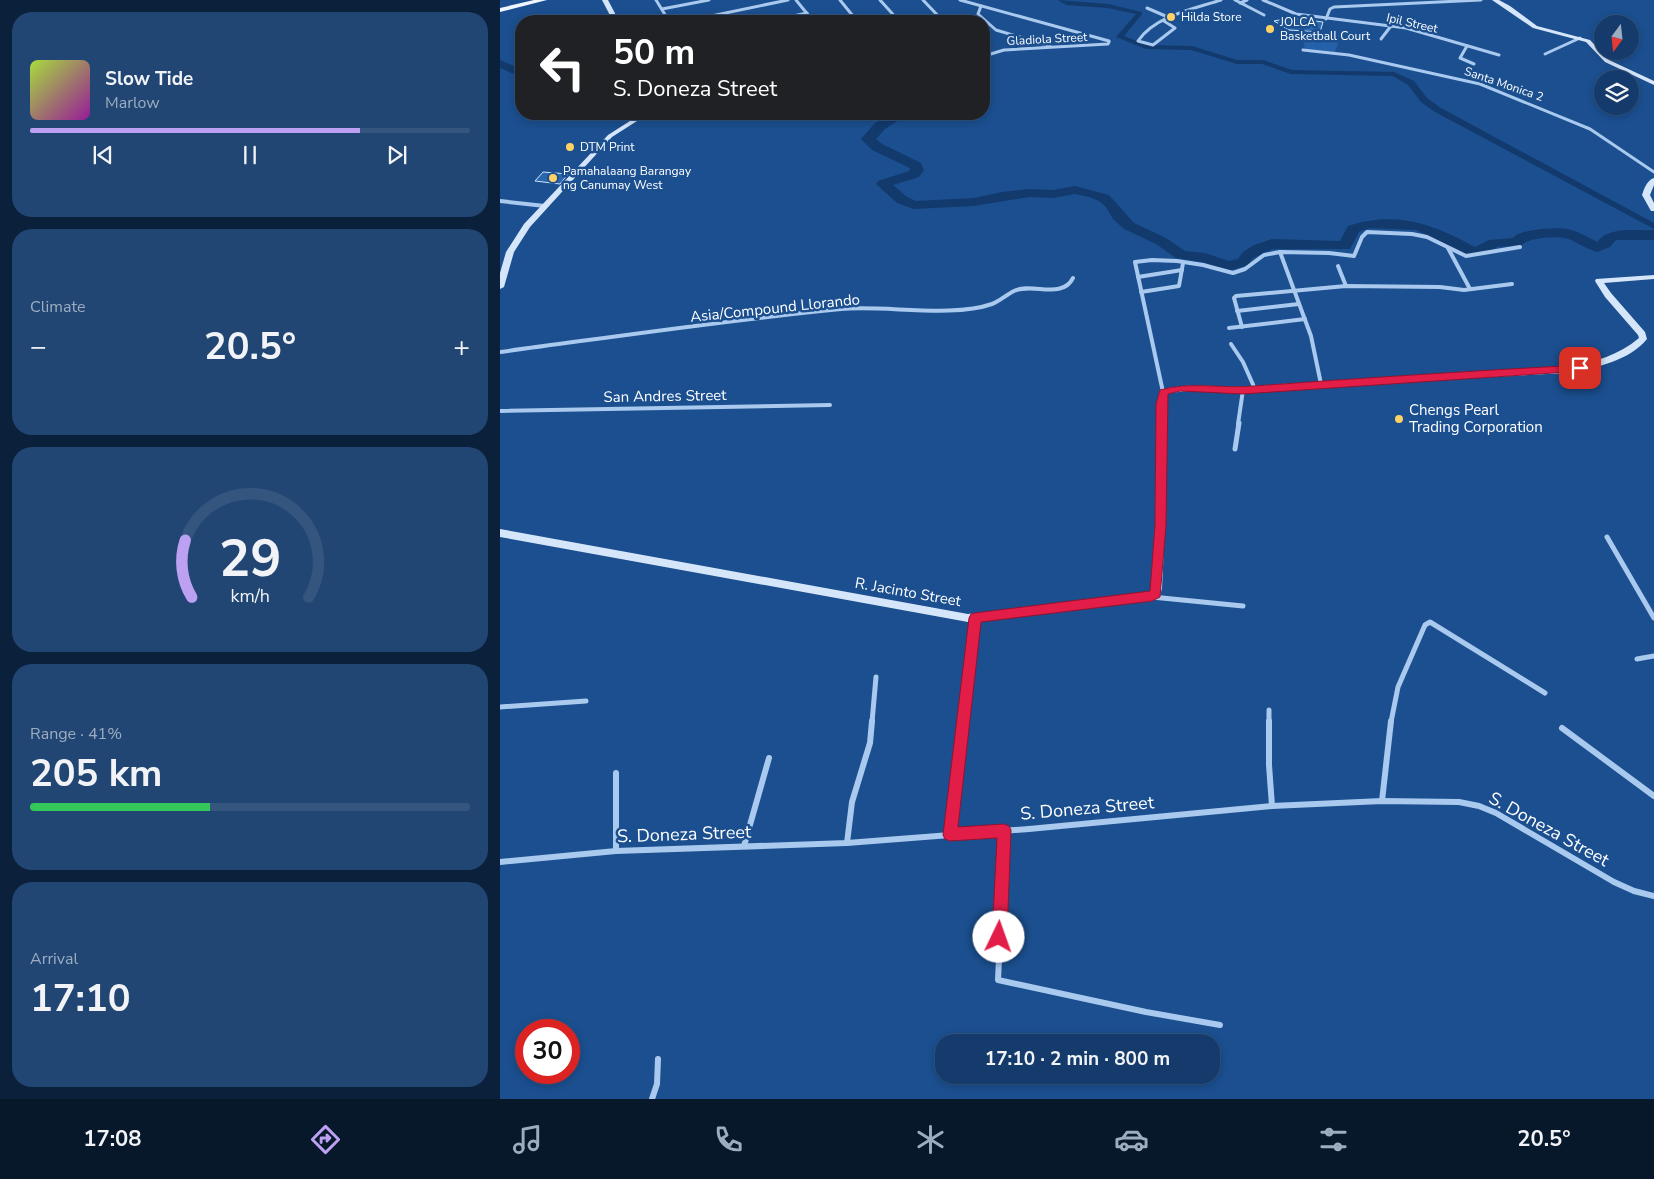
<!DOCTYPE html>
<meta charset="utf-8">
<style>
:root{--surface:#143b6b;--page:#214673;--text:#f1f3f6;--muted:#9dadc1;--line:#33557e;--accent:#bca0f2}
body{margin:0;font-family:"Nunito Sans",sans-serif;background:var(--page);color:var(--text);height:100vh;display:flex;flex-direction:column;font-size:19px;white-space:nowrap}
*{box-sizing:border-box;margin:0}
p{font-size:16px;color:var(--muted)}
.icon{flex:none;width:28px;height:28px;fill:none;stroke:currentColor;stroke-width:2;stroke-linecap:round;stroke-linejoin:round}
.map{position:relative;flex:1;overflow:hidden}
.drawer{display:flex;flex-direction:column;gap:12px;padding:12px;background:#0b203b;width:500px}
.drawer>*{flex:none}
.banner{position:absolute;left:15px;top:15px;width:475px;height:105px;border-radius:20px;box-shadow:0 2px 8px #0003,0 0 0 1px var(--line);background:#202124;color:#fff;overflow:hidden}
.needle{width:32px;rotate:195deg}
.fabs{position:absolute;left:1094px;top:15px;display:grid;gap:10px}
.fabs a{display:grid;place-items:center;width:45px;height:45px;border-radius:50%;background:var(--surface);box-shadow:0 2px 8px #0003,0 0 0 1px var(--line);font-size:25px}
.speed{position:absolute;left:15px;top:1019px;display:flex;gap:10px;font-size:25px;font-weight:700;text-align:center}
.speed>*{display:grid;place-content:center;width:65px;height:65px;border-radius:50%;background:var(--surface);box-shadow:0 2px 8px #0003,0 0 0 1px var(--line);line-height:1}
.speed .limit{border:8px solid #d22;background:#fff;color:#111}
.pin{position:absolute;display:grid;place-items:center;width:42px;height:42px;color:#fff;margin:-21px;border-radius:10px;box-shadow:0 2px 8px #0006}
.me{position:absolute;width:55px;margin:-28px;rotate:3deg;stroke-linejoin:round;filter:drop-shadow(0 0 4px #0008)}
.turn{display:flex;align-items:center;gap:18px;height:105px;padding:0 15px;font-size:22px}
.turn .icon{width:65px;height:65px;stroke-width:2.5}
.turn b{display:block;font-size:35px;line-height:42px}
.big{font-size:38px;font-weight:700;line-height:1.1}
.drawer .tile{flex:1;display:flex;flex-direction:column;justify-content:center;gap:8px;min-width:0;padding:0 18px;border-radius:20px;background:var(--page)}
.drawer .dial{align-items:center;gap:0}
.dial svg{height:130px;overflow:visible;fill:none;stroke:var(--line);stroke-width:7;stroke-linecap:round;text-anchor:middle}
.dial text{fill:var(--text);stroke:none}
.song{display:flex;align-items:center;gap:15px}
.cover{width:60px;height:60px;border-radius:8px;background:linear-gradient(135deg,hsl(80 70% 55%),hsl(300 70% 35%))}
.played{height:5px;border-radius:2px;background:linear-gradient(90deg,var(--accent) 75%,var(--line) 75%)}
.keys{display:flex;justify-content:space-around;direction:ltr}
.heat{display:flex;justify-content:space-between;align-items:center;font-size:28px;direction:ltr}
.charge{height:8px;border-radius:4px;background:linear-gradient(90deg,#34c759 41%,var(--line) 0)}
.trip{position:absolute;left:435px;top:1034px;width:285px;height:50px;border-radius:20px;background:var(--surface);box-shadow:0 2px 8px #0003,0 0 0 1px var(--line);font-weight:700;line-height:50px;text-align:center}
.dock{display:flex;height:80px;justify-content:space-around;align-items:center;background:#08182b;color:var(--muted)}
.dock .icon{width:35px;height:35px}
.dock .selected{color:var(--accent)}
.dock b{font-size:22px;color:var(--text)}
main{display:flex;flex:1;min-height:0}
.map>svg:first-child{display:block}
.green{fill:#2461a8}
.lines{fill:none;stroke-linecap:round;stroke-linejoin:round}
.canal{fill:#123a6d;fill-rule:evenodd}
.river{fill:#123a6d;fill-rule:evenodd}
.building{fill:#2a66ad;stroke:#cfe3fa}
.street-far3{stroke:#a9c9ee;stroke-width:3}
.street-far2{stroke:#a9c9ee;stroke-width:4}
.street-far1{stroke:#a9c9ee;stroke-width:5}
.street{stroke:#a9c9ee;stroke-width:6}
.secondary{fill:#d6e6fa;fill-rule:evenodd}
.primary{fill:#f0f6ff;fill-rule:evenodd}
.route{fill:#e11d48;stroke:#92132f}
.poi-dot{fill:#ffd166;stroke:#1b4f8f;stroke-width:2}
.labels{text-anchor:middle;dominant-baseline:central;stroke-width:5;stroke-linejoin:round;paint-order:stroke}
.far-poi-label{font-size:12px;fill:#fff;stroke:#1b4f8f;text-anchor:start}
.far-street-label{font-size:12px;fill:#fff;stroke:#1b4f8f}
.street-label{font-size:15px;fill:#fff;stroke:#1b4f8f}
.poi-label{font-size:15px;fill:#fff;stroke:#1b4f8f;text-anchor:start}
.near-street-label{font-size:18px;fill:#fff;stroke:#1b4f8f}
</style>
<main>
<section class="drawer">
<div class="tile">
<div class="song"><i class="cover"></i><div><b>Slow Tide</b><p>Marlow</p></div></div>
<div class="played"></div>
<div class="keys"><svg class="icon" aria-label="previous" viewBox="0 0 24 24"><path d="M18 5L8 12l10 7zM5 5v14"/></svg><svg class="icon" aria-label="pause" viewBox="0 0 24 24"><path d="M8 5v14M16 5v14"/></svg><svg class="icon" aria-label="next" viewBox="0 0 24 24"><path d="M6 5l10 7-10 7zM19 5v14"/></svg></div>
</div>
<div class="tile"><p>Climate</p>
<div class="heat"><a>−</a><b class="big">20.5°</b><a>+</a></div>
</div>
<div class="tile dial"><svg viewBox="0 0 100 80">
<path d="M14 69A42 42 0 1 1 86 69"/>
<path d="M14 69A42 42 0 0 1 10 34" stroke="#bca0f2"/>
<text x="50" y="56" font-size="32" font-weight="700">29</text>
<text x="50" y="72" font-size="11">km/h</text>
</svg></div>
<div class="tile"><p>Range · 41%</p><b class="big">205 km</b><div class="charge"></div></div>
<div class="tile"><p>Arrival</p><b class="big">17:10</b></div>
</section>
<div class="map">
<svg width="1154" height="1099" viewBox="0 0 1154 1099">
<rect width="100%" height="100%" fill="#1b4f8f"/>
<!-- green -->
<path class="green" d="M821 32 841 34 835 52 805 49 801 33 820 35Z"/>
<g class="lines">
<!-- canal -->
<path class="canal" d="M558 0 608 4 642 12V14L624 36 647 45 692 46 737 60H763L792 70 894 72 914 81 927 98 941 108 1154 223V229L935 112 921 102 908 85 893 76 791 74 762 64H737L691 50 646 49 616 37 636 14 608 8 566 5Z"/>
<!-- river -->
<g class="river">
<path d="M0 60 21 69V77L0 68Z"/>
<path d="M392 114H408L385 129 376 139 382 144 421 163 424 170 419 177 393 185 407 197 416 201 474 198 502 192 529 189 553 190 575 186 609 195 634 223 666 238 685 251 705 253 729 261 738 259 743 252 754 245 772 239 840 241 848 226C895 210 934 224 975 247L989 240 1013 238C1020 229 1056 227 1067 229 1078 231 1088 237 1097 242 1109 226 1136 231 1154 230V240H1116L1110 247 1097 252C1085 249 1075 240 1064 238 1055 236 1028 238 1022 245L997 247 986 254 973 257 916 230 869 228 859 232 850 249H773L753 258 748 265 728 271 703 262 676 258 656 244 624 229 613 219 606 207 599 201 589 197 575 194 553 198 529 197 474 206 414 209 397 203 376 184 378 181 409 171 410 168 372 150 361 139 375 123Z"/>
</g>
</g>
<!-- building -->
<g class="building">
<path d="M789 18 823 22 820 32 789 30 774 21Z"/>
<path d="M43 172 68 174 60 184 35 181Z"/>
</g>
<g class="lines">
<!-- street-far3 -->
<g class="street-far3">
<path d="M156 0 169 21"/>
<path d="M296 0 313 21"/>
<path d="M340 0 357 21"/>
<path d="M380 0 399 21"/>
<path d="M423 0 443 21"/>
<path d="M460 0 609 41"/>
<path d="M735 0 764 15"/>
<path d="M763 0 796 14 906 28 999 55"/>
<path d="M740 3 747 0"/>
<path d="M481 6 478 14 496 30 550 46"/>
<path d="M647 8 670 18"/>
<path d="M162 9 209 0"/>
<path d="M826 19 830 9 834 7 981 0"/>
<path d="M187 21 288 0"/>
<path d="M270 21 307 13"/>
<path d="M664 21 675 28 653 45 638 41C655 16 693 9 721 0"/>
<path d="M881 39 891 26"/>
<path d="M967 46 960 58 974 64"/>
<path d="M803 50 849 55 980 84 1090 129 1154 172"/>
<path d="M1045 54 1080 38"/>
<path d="M484 56 504 50 608 44 609 42"/>
</g>
<!-- street-far2 -->
<g class="street-far2">
<path d="M0 201 45 206"/>
<path d="M948 248 970 289"/>
<path d="M838 266 846 286"/>
<path d="M638 277 682 270"/>
<path d="M641 292 679 286 683 263"/>
<path d="M737 311 799 304"/>
<path d="M742 327 734 298 736 296 846 286 940 287 964 290 1012 284"/>
<path d="M729 328 805 319"/>
<path d="M731 344 743 362 755 389"/>
<path d="M0 352C113 337 227 320 341 309 385 305 452 318 492 304 500 301 506 295 514 291 532 282 562 300 573 278"/>
<path d="M821 384 811 336 780 252 829 253 854 256 862 237 867 232 912 234 927 237 966 256 1020 247"/>
<path d="M663 392 635 262 652 260 677 261 703 265 733 273 745 269 764 255 780 252"/>
<path d="M0 411 330 405"/>
<path d="M738 424 743 390"/>
</g>
<!-- street-far1 -->
<g class="street-far1">
<path d="M735 449 739 423"/>
<path d="M1107 537 1154 618"/>
<path d="M652 597 743 606"/>
<path d="M1137 659 1154 656"/>
<path d="M0 707 86 701"/>
<path d="M769 710V722"/>
<path d="M372 722 376 677"/>
<path d="M463 722 475 618"/>
<path d="M891 722 898 687 925 625 930 622 1045 693"/>
</g>
<!-- street -->
<g class="street">
<path d="M769 721V765L772 806"/>
<path d="M1062 728 1154 796"/>
<path d="M116 773V851"/>
<path d="M882 801 891 721"/>
<path d="M505 830 498 980 646 1012 720 1025"/>
<path d="M450 835 463 721"/>
<path d="M347 843 352 802 370 743 372 721"/>
<path d="M244 846 269 758"/>
<path d="M0 862 116 851 347 843 529 829 772 806 882 801 959 802 979 806 996 813 1114 882 1134 891 1154 896"/>
<path d="M152 1099 157 1084 158 1059"/>
</g>
<!-- secondary -->
<g class="secondary">
<path d="M102 0H108L119 21H113Z"/>
<path d="M992 0H999L1010 6 1037 26 1090 40 1109 60 1154 81V85L1105 62 1086 42 1033 28Z"/>
<path d="M141 114H148L112 137 30 227 14 252 4 287 0 289V273L6 252 24 224 108 135Z"/>
<path d="M1154 178V185L1150 195 1154 203V211H1151L1142 195C1144 189 1147 180 1154 178Z"/>
<path d="M1154 275V279L1104 283 1111 293 1145 332 1147 339C1129 361 1097 367 1070 373 965 378 859 384 754 392 725 394 695 387 667 394L665 404V525L662 588 660 596 652 601 468 622 0 537V529L468 614 649 593 652 588 655 525 657 404 660 390C691 381 723 389 754 386 860 378 965 372 1070 367 1095 362 1119 355 1139 338L1138 335 1105 297 1095 281 1096 279Z"/>
</g>
<!-- primary -->
<path class="primary" d="M34 0H47L0 12V8Z"/>
</g>
<!-- route -->
<path class="route" d="M1080 365 1084 368 1083 371 743 394 680 391 668 394 666 525 660 597 652 601 481 622 458 827 504 824 509 826 511 830 507 937 505 943 499 945 494 943 492 937 497 838 450 841 445 839 443 835 469 618 471 614 475 613 650 591 655 525 656 404 660 390C691 381 722 389 754 386 862 378 971 371 1080 365Z"/>
<!-- markers -->
<g class="poi-dot">
<circle cx="671" cy="17" r="5"/>
<circle cx="770" cy="29" r="5"/>
<circle cx="70" cy="147" r="5"/>
<circle cx="53" cy="178" r="5"/>
<circle cx="899" cy="419" r="5"/>
</g>
<g class="labels">
<!-- far-poi labels -->
<g class="far-poi-label">
<text x="681" y="17">Hilda Store</text>
<text x="780" y="22">JOLCA<tspan x="780" dy="14">Basketball Court</tspan></text>
<text x="80" y="147">DTM Print</text>
<text x="63" y="171">Pamahalaang Barangay<tspan x="63" dy="14">ng Canumay West</tspan></text>
</g>
<!-- far-street labels -->
<g class="far-street-label">
<text transform="translate(912 23) rotate(13)">Ipil Street</text>
<text transform="translate(547 39) rotate(-3)">Gladiola Street</text>
<text transform="translate(1004 84) rotate(19)">Santa Monica 2</text>
</g>
<!-- street labels -->
<g class="street-label">
<text transform="translate(275 308) rotate(-6)">Asia/Compound Llorando</text>
<text transform="translate(165 396) rotate(-1)">San Andres Street</text>
<text transform="translate(408 592) rotate(10)">R. Jacinto Street</text>
</g>
<!-- poi labels -->
<g class="poi-label">
<text x="909" y="410">Chengs Pearl<tspan x="909" dy="17">Trading Corporation</tspan></text>
</g>
<!-- near-street labels -->
<g class="near-street-label">
<text transform="translate(587 808) rotate(-5)">S. Doneza Street</text>
<text transform="translate(1049 829) rotate(29)">S. Doneza Street</text>
<text transform="translate(184 834) rotate(-2)">S. Doneza Street</text>
</g>
</g>
</svg>
<div class="fabs">
<a><svg class="needle" viewBox="-14 -14 28 28"><path d="M0-13l5 13h-10z" fill="#e53935"/><path d="M0 13l5-13h-10z" fill="#9dadc1"/></svg></a>
<a><svg class="icon" aria-label="layers" viewBox="0 0 24 24"><path d="M12 4l9 5-9 5-9-5zM3 14l9 5 9-5"/></svg></a>
</div>
<div class="speed"><div class="limit">30</div></div>
<div class="pin" style="left:1080px;top:368px;background:#d93025"><svg class="icon" aria-label="arrive" viewBox="0 0 24 24"><path d="M6 21V4h12l-3 4 3 4H6"/></svg></div>
<svg class="me" style="left:499px;top:937px" viewBox="-20 -20 40 40"><circle r="19" fill="#fff"/><path d="M0-13L10 11 0 6-10 11z" fill="#e11d48"/></svg>
<div class="trip">17:10 · 2 min · 800 m</div>
<div class="banner">
<div class="turn"><svg class="icon" aria-label="left" viewBox="0 0 24 24"><path d="M17 20v-9H6M10 6l-5 5 5 5"/></svg><div><b>50 m</b>S. Doneza Street</div></div>
</div>
</div>
</main>
<nav class="dock">
<b>17:08</b>
<svg class="icon selected" aria-label="directions" viewBox="0 0 24 24"><path d="M12 3l9 9-9 9-9-9zM9 14v-3h6M13 9l2 2-2 2"/></svg>
<svg class="icon" aria-label="music" viewBox="0 0 24 24"><path d="M9 18V5l10-2v13"/><circle cx="6" cy="18" r="3"/><circle cx="16" cy="16" r="3"/></svg>
<svg class="icon" aria-label="phone" viewBox="0 0 24 24"><path d="M5 4h4l2 5-3 2q2 4 5 5l2-3 5 2v4C11 20 4 13 5 4z"/></svg>
<svg class="icon" aria-label="climate" viewBox="0 0 24 24"><path d="M12 3v18M4 7l16 10M4 17L20 7"/></svg>
<svg class="icon" aria-label="car" viewBox="0 0 24 24"><path d="M5 17H2v-5l4-1 3-4h7l3 4 3 1v5h-3M9 17h6M6 11h13"/><circle cx="7" cy="17" r="2"/><circle cx="17" cy="17" r="2"/></svg>
<svg class="icon" aria-label="filters" viewBox="0 0 24 24"><path d="M4 7h16M4 17h16"/><circle cx="9" cy="7" r="2"/><circle cx="15" cy="17" r="2"/></svg>
<b>20.5°</b>
</nav>
